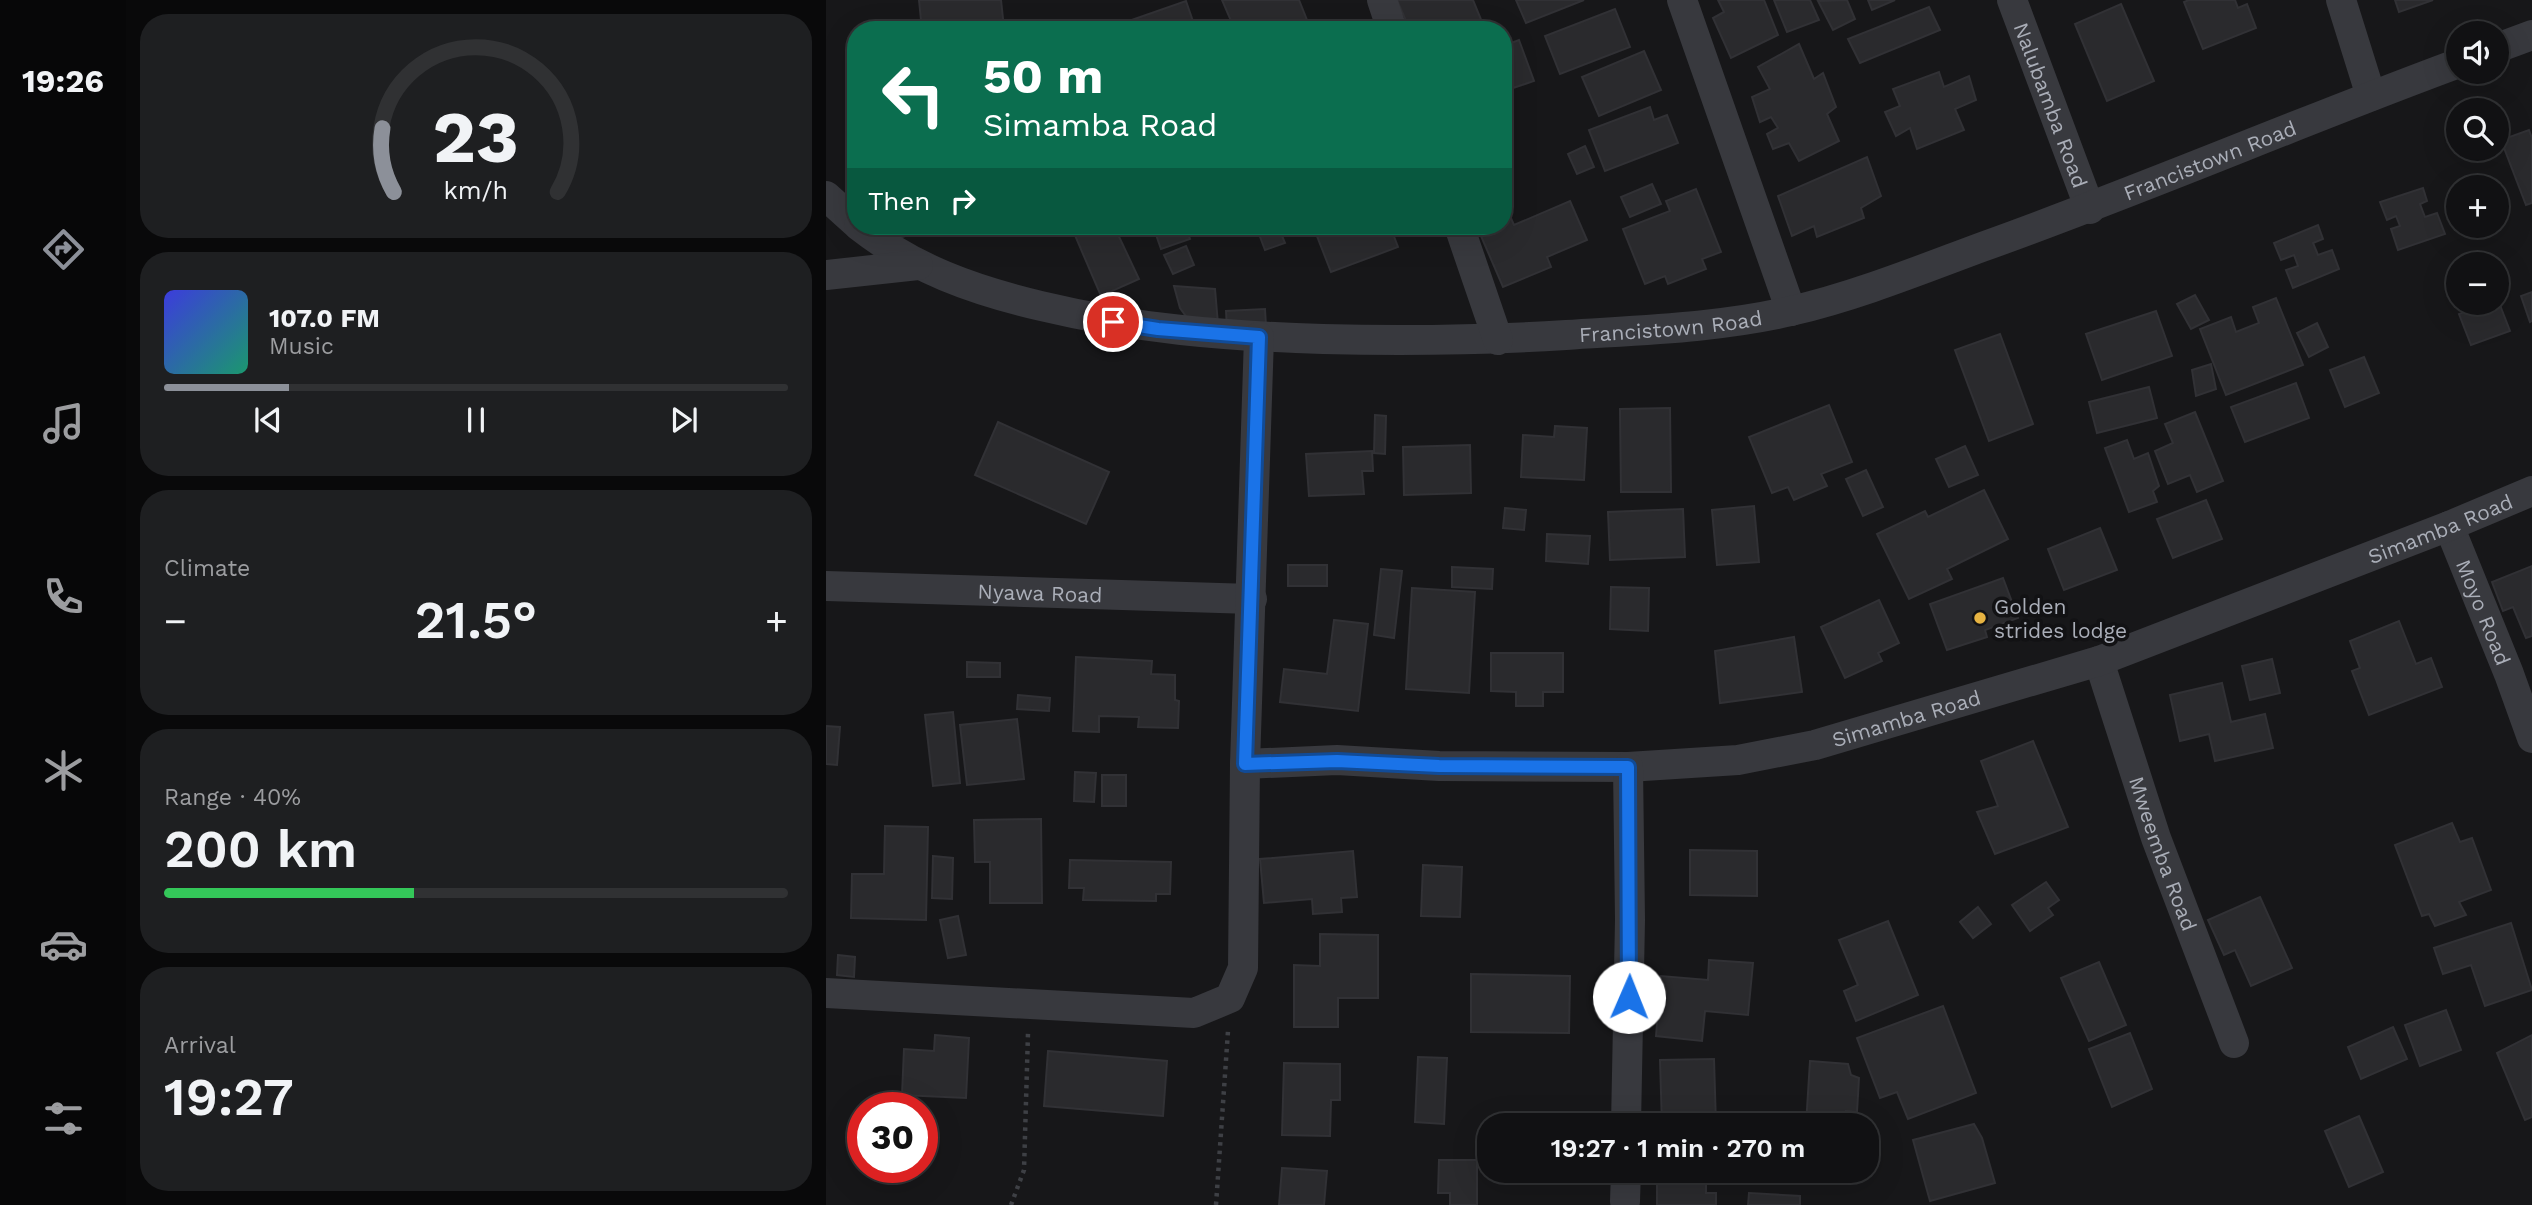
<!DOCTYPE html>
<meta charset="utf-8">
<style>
:root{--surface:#111113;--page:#1e1f21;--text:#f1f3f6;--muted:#9c9da0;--line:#303133;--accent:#8c9099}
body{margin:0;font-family:"Work Sans",sans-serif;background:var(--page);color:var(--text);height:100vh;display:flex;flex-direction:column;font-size:26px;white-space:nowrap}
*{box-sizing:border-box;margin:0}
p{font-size:23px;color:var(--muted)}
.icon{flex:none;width:38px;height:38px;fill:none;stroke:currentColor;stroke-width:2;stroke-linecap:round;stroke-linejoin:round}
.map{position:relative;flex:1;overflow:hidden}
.drawer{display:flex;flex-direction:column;gap:14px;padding:14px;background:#09090a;width:700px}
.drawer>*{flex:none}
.hud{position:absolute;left:21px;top:21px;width:665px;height:214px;border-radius:28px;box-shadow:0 7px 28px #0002,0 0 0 2px var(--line);background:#0b6e4f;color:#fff;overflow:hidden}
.tools{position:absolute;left:1620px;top:21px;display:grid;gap:14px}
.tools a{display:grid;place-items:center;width:63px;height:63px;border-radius:50%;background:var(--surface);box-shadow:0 7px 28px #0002,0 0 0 2px var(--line);font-size:35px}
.speed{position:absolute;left:21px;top:1092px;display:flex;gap:14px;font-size:35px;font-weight:700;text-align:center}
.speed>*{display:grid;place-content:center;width:91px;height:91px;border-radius:50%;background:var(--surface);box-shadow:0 7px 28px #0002,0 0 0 2px var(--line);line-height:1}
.speed .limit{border:10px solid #d22;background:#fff;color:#111}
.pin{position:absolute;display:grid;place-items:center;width:60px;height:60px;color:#fff;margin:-30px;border:4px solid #fff;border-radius:50%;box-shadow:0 2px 7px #0007}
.me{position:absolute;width:77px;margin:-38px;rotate:1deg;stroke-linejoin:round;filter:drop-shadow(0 0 5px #0008)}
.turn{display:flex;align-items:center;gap:24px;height:147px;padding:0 21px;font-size:32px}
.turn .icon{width:91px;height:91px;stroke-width:2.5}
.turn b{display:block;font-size:49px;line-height:60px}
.then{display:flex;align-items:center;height:66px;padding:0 21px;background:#0003;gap:14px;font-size:26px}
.big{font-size:52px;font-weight:600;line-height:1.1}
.drawer .tile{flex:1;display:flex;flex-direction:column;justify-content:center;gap:10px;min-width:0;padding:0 24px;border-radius:28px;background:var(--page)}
.drawer .dial{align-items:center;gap:0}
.dial svg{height:182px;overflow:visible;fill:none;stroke:var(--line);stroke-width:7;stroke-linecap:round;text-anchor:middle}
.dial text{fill:var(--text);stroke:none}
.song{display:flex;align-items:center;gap:21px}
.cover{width:84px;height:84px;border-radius:10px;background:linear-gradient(135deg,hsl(240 70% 55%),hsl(160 70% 35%))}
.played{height:7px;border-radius:4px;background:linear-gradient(90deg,var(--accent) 20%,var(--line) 20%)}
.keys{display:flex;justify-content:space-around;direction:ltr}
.heat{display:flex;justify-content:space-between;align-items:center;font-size:38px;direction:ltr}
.charge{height:10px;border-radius:5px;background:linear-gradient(90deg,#34c759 40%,var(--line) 0)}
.trip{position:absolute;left:651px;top:1113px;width:402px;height:70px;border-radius:28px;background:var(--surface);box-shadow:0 7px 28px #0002,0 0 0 2px var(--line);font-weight:600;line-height:70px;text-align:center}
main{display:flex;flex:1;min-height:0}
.menu{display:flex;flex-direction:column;width:126px;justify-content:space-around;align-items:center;background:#070708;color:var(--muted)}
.menu .icon{width:49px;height:49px}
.menu .current{color:var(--accent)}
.menu b{font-size:32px;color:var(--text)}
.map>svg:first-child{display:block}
.building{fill:#2a2a2d;stroke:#313135;stroke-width:2}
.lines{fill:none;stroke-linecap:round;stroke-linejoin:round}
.path{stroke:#3e4045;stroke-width:4.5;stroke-dasharray:3.5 5;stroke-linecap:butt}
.street{stroke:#38393e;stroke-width:30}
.route-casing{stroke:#114b97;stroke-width:18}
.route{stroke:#1a73e8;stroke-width:12}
.poi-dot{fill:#e6b342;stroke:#121214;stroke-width:2.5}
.labels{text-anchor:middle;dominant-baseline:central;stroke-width:7;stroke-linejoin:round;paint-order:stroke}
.street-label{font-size:21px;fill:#aaaeb8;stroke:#121214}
.poi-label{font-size:21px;fill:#aaaeb8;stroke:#121214;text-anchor:start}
</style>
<main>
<nav class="menu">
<b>19:26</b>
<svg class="icon current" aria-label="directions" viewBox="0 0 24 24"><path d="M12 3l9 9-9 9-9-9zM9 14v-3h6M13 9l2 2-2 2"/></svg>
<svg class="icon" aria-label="music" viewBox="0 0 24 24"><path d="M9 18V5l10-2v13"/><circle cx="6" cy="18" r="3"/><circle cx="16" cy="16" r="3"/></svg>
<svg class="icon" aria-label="phone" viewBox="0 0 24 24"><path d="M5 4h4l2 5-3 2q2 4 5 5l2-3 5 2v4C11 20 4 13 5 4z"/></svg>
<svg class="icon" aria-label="climate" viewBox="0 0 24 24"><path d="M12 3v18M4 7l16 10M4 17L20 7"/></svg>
<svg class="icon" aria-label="car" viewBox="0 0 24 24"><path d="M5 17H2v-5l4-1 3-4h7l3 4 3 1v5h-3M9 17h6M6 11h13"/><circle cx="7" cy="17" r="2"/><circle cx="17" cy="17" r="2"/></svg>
<svg class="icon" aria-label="filters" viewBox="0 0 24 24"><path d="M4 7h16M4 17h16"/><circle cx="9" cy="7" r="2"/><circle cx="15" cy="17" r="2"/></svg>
</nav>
<section class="drawer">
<div class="tile dial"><svg viewBox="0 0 100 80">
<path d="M14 69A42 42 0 1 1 86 69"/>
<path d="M14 69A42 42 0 0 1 9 41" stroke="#8c9099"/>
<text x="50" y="56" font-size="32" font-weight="700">23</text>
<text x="50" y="72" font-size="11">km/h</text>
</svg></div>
<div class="tile">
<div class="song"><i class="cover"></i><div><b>107.0 FM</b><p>Music</p></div></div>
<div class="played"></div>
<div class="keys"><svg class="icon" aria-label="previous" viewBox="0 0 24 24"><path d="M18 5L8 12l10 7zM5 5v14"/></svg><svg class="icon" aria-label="pause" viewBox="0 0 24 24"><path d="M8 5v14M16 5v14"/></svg><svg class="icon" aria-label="next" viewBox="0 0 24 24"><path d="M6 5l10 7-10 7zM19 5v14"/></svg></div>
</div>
<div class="tile"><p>Climate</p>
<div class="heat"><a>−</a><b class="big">21.5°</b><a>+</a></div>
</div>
<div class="tile"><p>Range · 40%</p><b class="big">200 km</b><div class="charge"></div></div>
<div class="tile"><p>Arrival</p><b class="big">19:27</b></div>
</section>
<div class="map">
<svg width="1706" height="1205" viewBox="0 0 1706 1205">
<rect width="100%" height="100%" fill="#171719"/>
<!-- building -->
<g class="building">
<path d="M93 0H175L178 28 96 30Z"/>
<path d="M396 0H473L485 30H409Z"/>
<path d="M571 0H647L656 22 636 30H584Z"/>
<path d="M690 0H758L700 23Z"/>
<path d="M892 0H938L952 35 905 58 887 18 898 12Z"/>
<path d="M948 0H984L993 20 961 32Z"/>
<path d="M1021 0 1029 19 1007 30 992 1Z"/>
<path d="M1042 0H1069L1046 10Z"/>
<path d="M1363 0H1409L1412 8 1421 4 1430 28 1377 49 1358 2Z"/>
<path d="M1569 0H1607L1573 12Z"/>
<path d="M360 1 370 30H277Z"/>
<path d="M1295 4 1328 81 1281 101 1249 24Z"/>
<path d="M1103 7 1114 30 1034 63 1022 39Z"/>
<path d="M789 9 804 47 734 74 719 36Z"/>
<path d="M693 40 708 81 678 91 677 46Z"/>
<path d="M973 44 988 79 997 73 1010 107 1001 114 1013 141 973 161 963 143 947 149 941 134 952 128 945 117 934 122 926 97 944 89 932 67Z"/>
<path d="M818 51 835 90 773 116 756 77Z"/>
<path d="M1113 72 1118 87 1143 76 1150 100 1129 109 1138 130 1091 149 1084 128 1070 136 1059 112 1074 106 1067 89Z"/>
<path d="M824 107 828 120 841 115 852 143 779 171 763 130Z"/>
<path d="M1703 130 1706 138V203L1700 205 1675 140Z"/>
<path d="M759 146 768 167 751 174 742 154Z"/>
<path d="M1041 157 1055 196 1035 208 1038 218 991 237 988 226 966 236 952 196Z"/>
<path d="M826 184 835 204 804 217 795 197Z"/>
<path d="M1597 188 1601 201 1594 204 1599 217 1611 213 1619 234 1572 250 1565 229 1574 226 1570 216 1561 220 1554 202Z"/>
<path d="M870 189 895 252 876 259 880 269 842 284 839 276 819 284 797 229 844 211 840 201Z"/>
<path d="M744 201 761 240 721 257 725 267 677 287 652 229 660 226H677V218L684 216 688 225Z"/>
<path d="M1492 225 1497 239 1487 243 1492 255 1506 250 1513 269 1467 288 1460 270 1472 266 1468 255 1455 260 1448 243Z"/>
<path d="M56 226H108L62 242Z"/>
<path d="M245 226H288L313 279 275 296Z"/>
<path d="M327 226H359L364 239 335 249Z"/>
<path d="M430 226H452L459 243 439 250Z"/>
<path d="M504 226H564L572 247 505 272 489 231Z"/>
<path d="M360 246 368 265 347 274 338 255Z"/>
<path d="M348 286 389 289 392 324 362 319 354 308Z"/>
<path d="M1706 292V321L1704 322 1695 296Z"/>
<path d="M1369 295 1383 320 1365 329 1351 304Z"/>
<path d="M1450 298 1477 365 1400 395 1374 329 1405 317 1410 332 1433 323 1427 307Z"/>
<path d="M1672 300 1684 331 1645 345 1633 314 1663 303H1671Z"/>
<path d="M439 309 440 326 401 329 400 311Z"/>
<path d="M1330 311 1346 356 1276 380 1260 334Z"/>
<path d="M1491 323 1502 347 1483 357 1471 333Z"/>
<path d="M1174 334 1207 424 1163 441 1129 350Z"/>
<path d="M1538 357 1553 393 1519 407 1504 370Z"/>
<path d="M1385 364 1390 389 1370 396 1366 370Z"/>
<path d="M1470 383 1483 418 1419 442 1405 407Z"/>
<path d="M1323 387 1331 418 1271 433 1263 402Z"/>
<path d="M1003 405 1026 462 995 474 1001 486 968 500 962 487 946 493 923 437Z"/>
<path d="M844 408 845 492H795L794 409Z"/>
<path d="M1369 412 1397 481 1371 492 1364 475 1342 484 1329 451 1347 443 1339 424Z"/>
<path d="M549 415 560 416 559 454 548 453Z"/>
<path d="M172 422 283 472 260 524 149 475Z"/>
<path d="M729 426 761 428 758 480 695 477 697 435 728 437Z"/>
<path d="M1301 440 1308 459 1322 453 1333 486 1327 491 1331 502 1303 512 1279 448Z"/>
<path d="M644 445 645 493 578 495 577 447Z"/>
<path d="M1139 446 1152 475 1123 487 1110 459Z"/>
<path d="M546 451 547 471H536L538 494 483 496 480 454Z"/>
<path d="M1040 470 1057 507 1037 516 1020 479Z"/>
<path d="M1158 490 1182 539 1121 569 1126 579 1083 599 1051 534 1099 511 1102 517Z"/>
<path d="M1380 500 1396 539 1347 558 1331 519Z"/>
<path d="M928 506 933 562 891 565 886 510Z"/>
<path d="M679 508 700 510 698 530 677 528Z"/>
<path d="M857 509 859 557 784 560 782 512Z"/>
<path d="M1274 528 1291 570 1238 590 1222 549Z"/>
<path d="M721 534 764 536 762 564 720 561Z"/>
<rect x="462" y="565" width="39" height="21"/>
<path d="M1706 566V636L1700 638 1687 607 1677 611 1666 582Z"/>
<path d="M626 567 667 569 666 589 626 587Z"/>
<path d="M555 569 576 571 568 638 548 635Z"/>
<path d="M1177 578 1192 618 1159 630 1161 637 1121 650 1104 604Z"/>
<path d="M785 587 823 588 822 631 784 629Z"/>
<path d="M586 588 649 592 643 693 580 689Z"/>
<path d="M1053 600 1073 643 1052 653 1056 661 1019 678 995 627Z"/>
<path d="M508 620 542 624 532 711 454 702 458 669 501 674Z"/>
<path d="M1573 621 1590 664 1605 658 1616 687 1543 715 1526 671 1534 668 1524 641Z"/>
<path d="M968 637 976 692 894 703 889 651Z"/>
<path d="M665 653H737V692H717V706H690V692L665 691Z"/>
<path d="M250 657 326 661 325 674 349 675V700L353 701 352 728 312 727 313 717 273 716V732L247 731Z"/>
<path d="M1446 659 1454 693 1424 700 1416 666Z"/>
<path d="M141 662 174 663V677H141Z"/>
<path d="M1396 683 1405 722 1439 714 1447 748 1389 761 1383 734 1354 741 1344 695Z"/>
<path d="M192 695 224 698 223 711 191 709Z"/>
<path d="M127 712 134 783 107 786 99 715Z"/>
<path d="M191 719 198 779 141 785 134 725Z"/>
<path d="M0 726 14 727 11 765 0 764Z"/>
<path d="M1207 741 1242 827 1169 854 1151 812 1172 806 1155 761Z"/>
<path d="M249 772 270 773 268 802 248 801Z"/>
<rect x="276" y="775" width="24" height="31"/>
<path d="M215 819 216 903H164V862H149L148 820Z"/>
<path d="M1626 823 1634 842 1646 838 1665 890 1633 902 1640 915 1609 926 1603 914 1596 916 1569 845Z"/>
<path d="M59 826 102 827 100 920 25 918 26 874H58Z"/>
<path d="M864 850 931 851V896L864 895Z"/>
<path d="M527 851 531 897 515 898 516 912 487 914 486 899 438 903 434 859Z"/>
<path d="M107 856 127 858 126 899 106 898Z"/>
<path d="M244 860 345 862 344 894H330V901L257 900 258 888H243Z"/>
<path d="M597 865 636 867 634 917 595 916Z"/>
<path d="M1220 882 1233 900 1222 908 1227 915 1204 931 1186 905Z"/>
<path d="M1434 897 1466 968 1425 986 1409 950 1398 955 1382 920Z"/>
<path d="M1152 907 1165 924 1147 938 1134 922Z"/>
<path d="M132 916 140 955 122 958 114 920Z"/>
<path d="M1062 921 1092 995 1030 1021 1018 991 1032 985 1013 940Z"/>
<path d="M1685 923 1706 990 1659 1006 1645 965 1617 974 1608 948Z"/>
<path d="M494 934 552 935V998H512V1027H468V965L494 966Z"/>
<path d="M12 955 29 957 28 977 11 975Z"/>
<path d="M883 960 927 963 922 1015 879 1011 876 1041 830 1036 835 976 882 980Z"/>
<path d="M1273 962 1300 1025 1263 1041 1235 978Z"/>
<path d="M645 974 744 976 743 1033 645 1032Z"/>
<path d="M1117 1006 1150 1093 1082 1119 1071 1092 1054 1098 1031 1038Z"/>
<path d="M1620 1010 1635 1050 1594 1066 1579 1025Z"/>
<path d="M1567 1027 1581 1059 1535 1079 1522 1047Z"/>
<path d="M1304 1033 1326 1089 1286 1107 1263 1049Z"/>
<path d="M109 1035 143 1038 140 1098 76 1095 78 1049 108 1051Z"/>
<path d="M1706 1035V1117L1699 1120 1671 1053Z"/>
<path d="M222 1051 341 1061 337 1116 218 1106Z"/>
<path d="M592 1057 621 1058 618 1124 589 1122Z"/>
<path d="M888 1059 890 1125H836L834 1060Z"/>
<path d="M984 1061 1022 1064 1025 1075 1033 1078 1031 1112 1020 1111 1019 1125H980Z"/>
<path d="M458 1063 514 1064V1100H505L504 1136 456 1135Z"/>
<path d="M1533 1116 1557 1172 1523 1187 1499 1131Z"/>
<path d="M1148 1124 1156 1138 1169 1183 1104 1201 1087 1140Z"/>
<path d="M613 1160H651V1205H624V1193H612Z"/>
<path d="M456 1168 501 1171 498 1205H453Z"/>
<path d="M880 1173V1193H890V1205H831V1174Z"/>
<path d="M923 1193 974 1196V1205H922Z"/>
</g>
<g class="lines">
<!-- path -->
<g class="path">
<path d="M185 1205 198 1170 202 1033"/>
<path d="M390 1205 402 1031"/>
</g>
<!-- street -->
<g class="street">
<path d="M556 0 566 30"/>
<path d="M856 0 965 311"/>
<path id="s1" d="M1186 0 1264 209"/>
<path d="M1515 0 1545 96"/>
<path d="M1671 48 1706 35"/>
<path d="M0 196 30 223"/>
<path id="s2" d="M33 226C88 269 147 290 215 306 311 329 399 336 497 339 579 341 659 340 740 335 815 330 892 328 965 311 1030 296 1094 270 1156 247 1316 190 1473 122 1633 63"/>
<path d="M633 226 672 340"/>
<path d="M0 275 92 265"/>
<path id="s3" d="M1623 526 1683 674 1706 738"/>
<path id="s4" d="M0 586 426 599"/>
<path id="s5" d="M1273 661 1330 838 1408 1043"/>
<path id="s6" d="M419 764 511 760 613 766 802 767 912 760 989 745 1273 661 1623 526 1706 491"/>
<path d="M0 993 368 1013 404 998 417 968 419 764 433 337"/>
<path d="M800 1125 804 920 802 767"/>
<path d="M799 1201 800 1171"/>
</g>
</g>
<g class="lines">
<defs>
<path id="route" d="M287 322 332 329 433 337 419 764 511 761 613 766 802 767 803 997"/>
</defs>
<!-- route casing -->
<use href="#route" class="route-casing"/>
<!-- route -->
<use href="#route" class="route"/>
</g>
<!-- markers -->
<circle class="poi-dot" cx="1154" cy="618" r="7"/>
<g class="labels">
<!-- street labels -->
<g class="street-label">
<text stroke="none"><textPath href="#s1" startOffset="112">Nalubamba Road</textPath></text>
<text stroke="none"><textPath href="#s2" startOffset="1400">Francistown Road</textPath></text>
<text stroke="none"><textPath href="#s2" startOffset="833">Francistown Road</textPath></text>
<text stroke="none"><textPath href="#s6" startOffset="1234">Simamba Road</textPath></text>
<text stroke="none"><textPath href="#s4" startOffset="214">Nyawa Road</textPath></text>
<text stroke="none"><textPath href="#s3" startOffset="93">Moyo Road</textPath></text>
<text stroke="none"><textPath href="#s6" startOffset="667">Simamba Road</textPath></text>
<text stroke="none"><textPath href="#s5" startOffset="203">Mweemba Road</textPath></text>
</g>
<!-- poi labels -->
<g class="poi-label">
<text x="1168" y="606">Golden<tspan x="1168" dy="24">strides lodge</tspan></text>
</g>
</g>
</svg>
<div class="tools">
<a><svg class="icon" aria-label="sound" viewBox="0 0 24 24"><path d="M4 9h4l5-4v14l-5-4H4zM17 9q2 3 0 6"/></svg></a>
<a><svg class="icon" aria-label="search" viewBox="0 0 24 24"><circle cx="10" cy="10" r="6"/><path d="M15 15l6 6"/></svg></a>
<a>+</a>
<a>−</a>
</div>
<div class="speed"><div class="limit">30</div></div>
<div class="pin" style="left:287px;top:322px;background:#d93025"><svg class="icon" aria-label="arrive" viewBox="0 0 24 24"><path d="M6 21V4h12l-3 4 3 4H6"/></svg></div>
<svg class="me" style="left:803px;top:997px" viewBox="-20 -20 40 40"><circle r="19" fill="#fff"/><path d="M0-13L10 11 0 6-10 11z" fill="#1a73e8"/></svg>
<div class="trip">19:27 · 1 min · 270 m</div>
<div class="hud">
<div class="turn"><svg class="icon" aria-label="left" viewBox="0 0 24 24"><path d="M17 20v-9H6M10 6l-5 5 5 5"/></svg><div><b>50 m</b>Simamba Road</div></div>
<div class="then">Then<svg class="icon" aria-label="right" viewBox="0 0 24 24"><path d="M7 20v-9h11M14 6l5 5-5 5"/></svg></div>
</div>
</div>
</main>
